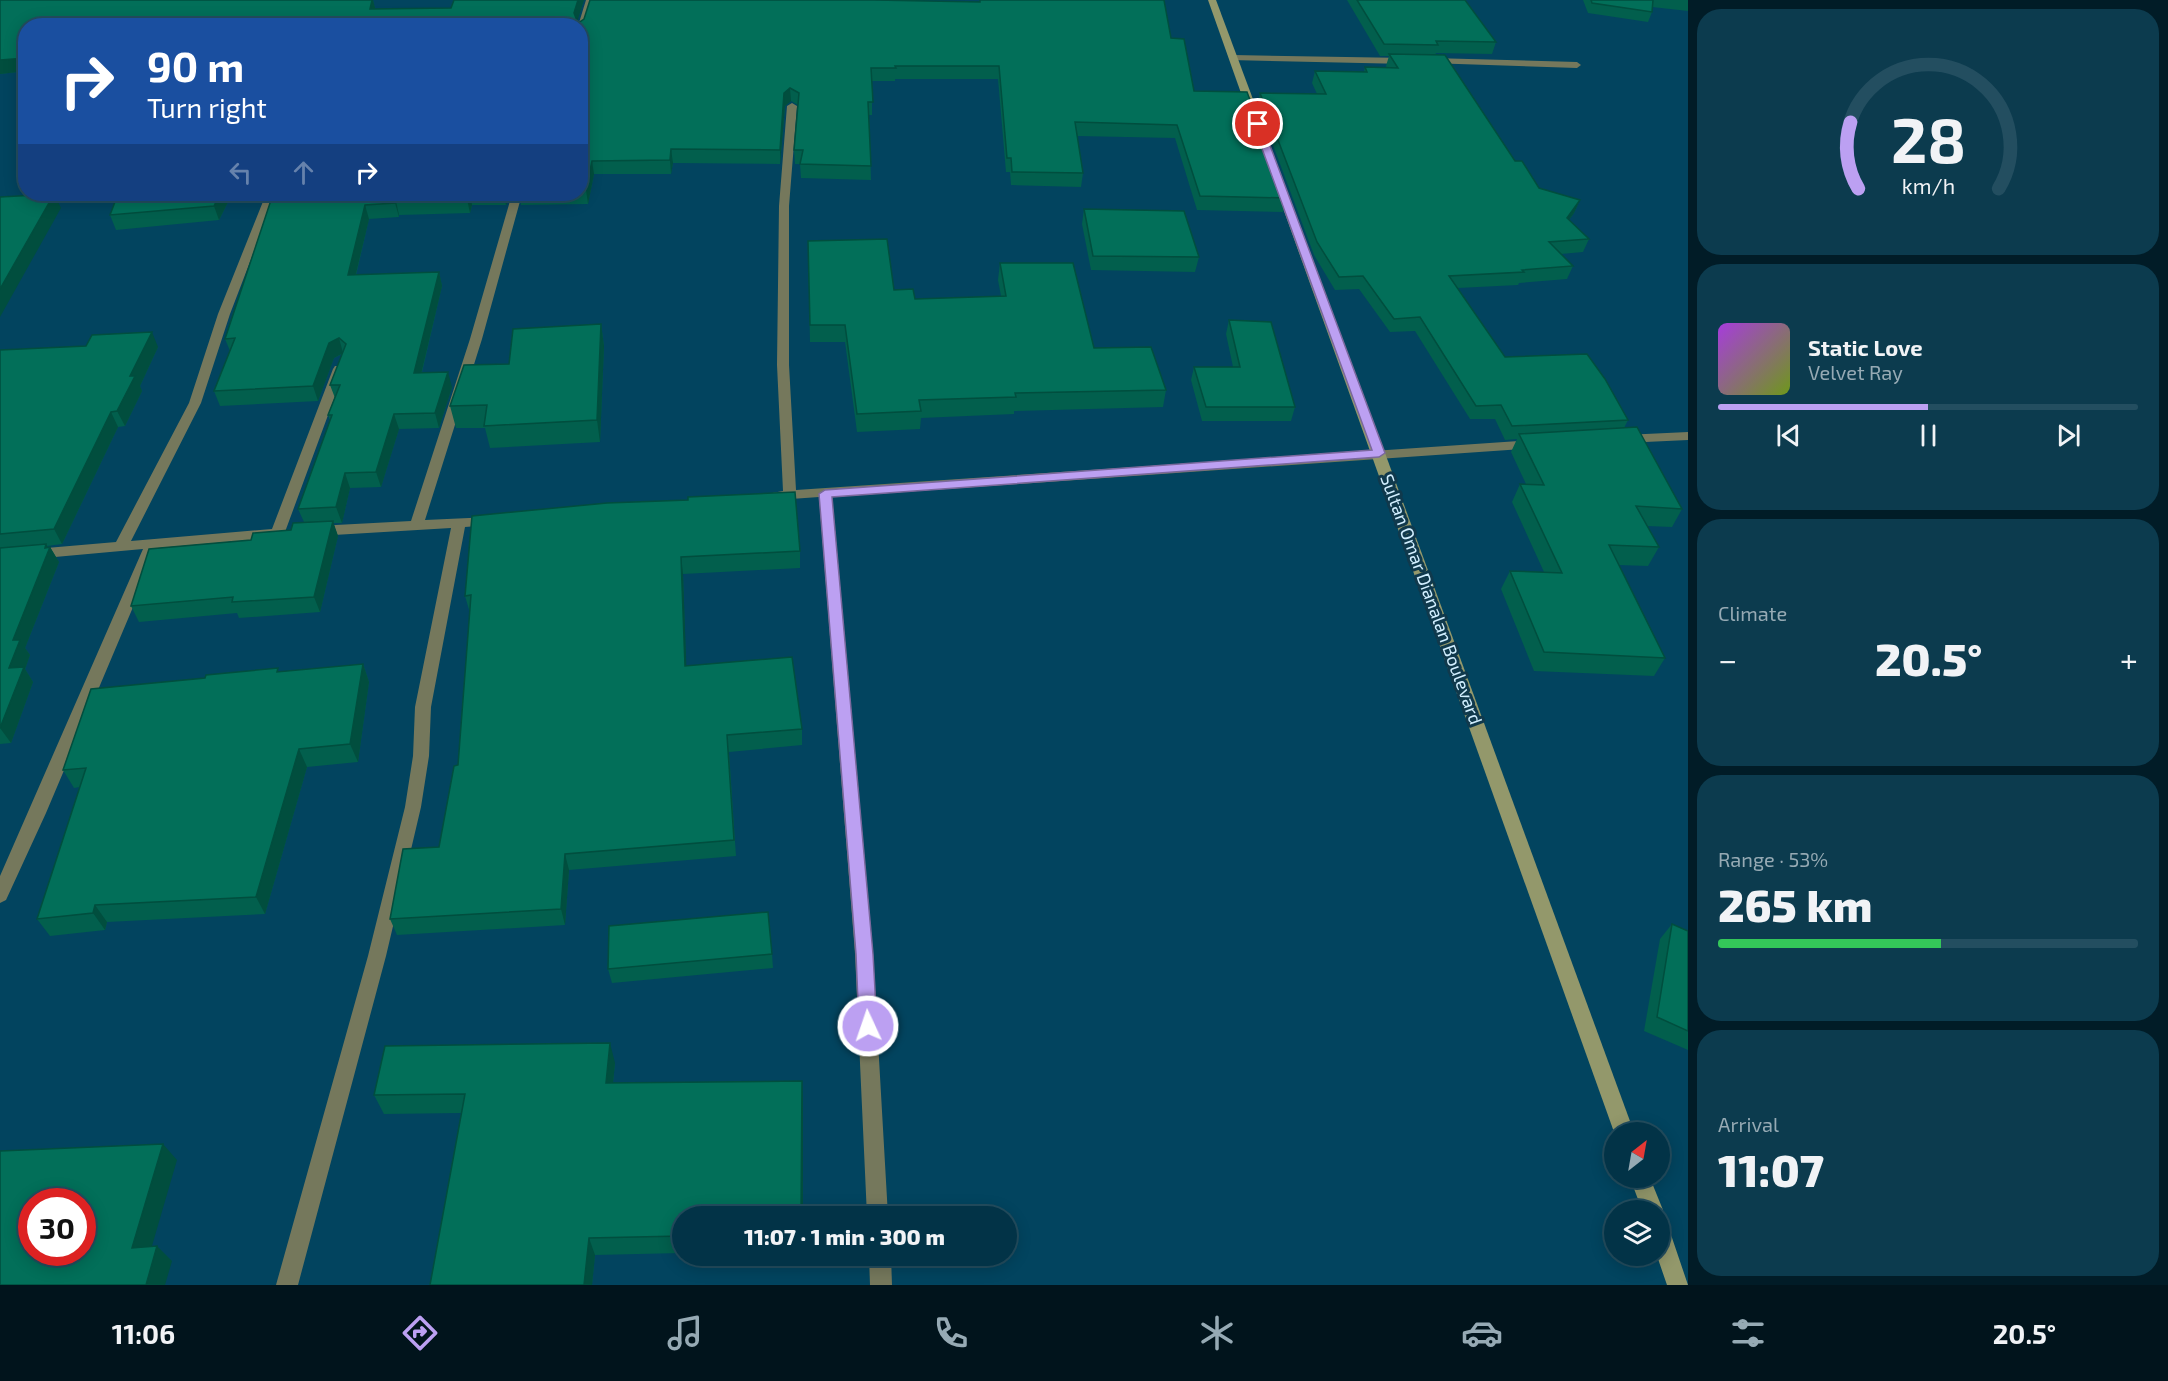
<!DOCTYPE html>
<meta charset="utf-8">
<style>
:root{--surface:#023347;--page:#0c3b4e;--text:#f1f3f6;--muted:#96aab4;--line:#234e60;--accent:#bca0f2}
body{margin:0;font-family:"Exo 2",sans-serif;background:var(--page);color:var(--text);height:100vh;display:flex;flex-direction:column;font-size:22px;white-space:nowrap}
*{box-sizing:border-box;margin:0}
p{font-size:20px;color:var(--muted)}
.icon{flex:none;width:33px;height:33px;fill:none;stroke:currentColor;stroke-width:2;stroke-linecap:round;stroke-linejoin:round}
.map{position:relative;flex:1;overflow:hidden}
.side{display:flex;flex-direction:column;gap:9px;padding:9px;background:#011c27;width:480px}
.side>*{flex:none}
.hud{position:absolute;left:18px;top:18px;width:570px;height:183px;border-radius:24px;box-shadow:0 3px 15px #0003,0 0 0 2px var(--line);background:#1a4fa0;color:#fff;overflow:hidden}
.needle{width:39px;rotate:31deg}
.tools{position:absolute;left:1604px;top:1122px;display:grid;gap:12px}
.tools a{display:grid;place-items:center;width:66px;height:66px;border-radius:50%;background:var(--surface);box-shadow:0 3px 15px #0003,0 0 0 2px var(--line);font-size:30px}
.speed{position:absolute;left:18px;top:1188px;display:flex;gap:12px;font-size:30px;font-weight:700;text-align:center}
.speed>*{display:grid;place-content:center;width:78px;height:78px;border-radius:50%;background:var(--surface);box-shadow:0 3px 15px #0003,0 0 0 2px var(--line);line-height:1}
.speed .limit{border:9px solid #d22;background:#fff;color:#111}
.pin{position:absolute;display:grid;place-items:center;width:51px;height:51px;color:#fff;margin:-26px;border:3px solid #fff;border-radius:50%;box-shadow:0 2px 6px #0007}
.me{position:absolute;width:66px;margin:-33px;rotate:357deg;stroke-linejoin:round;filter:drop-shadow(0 0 4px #0008)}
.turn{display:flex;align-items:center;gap:21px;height:126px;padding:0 30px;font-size:27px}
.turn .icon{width:78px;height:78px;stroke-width:2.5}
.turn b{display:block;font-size:42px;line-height:51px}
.lanes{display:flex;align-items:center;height:57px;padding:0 30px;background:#0003;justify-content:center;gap:30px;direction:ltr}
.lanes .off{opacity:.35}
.big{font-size:45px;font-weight:800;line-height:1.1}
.side .widget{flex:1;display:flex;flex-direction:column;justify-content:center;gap:9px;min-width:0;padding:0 21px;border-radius:24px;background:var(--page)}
.side .dial{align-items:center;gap:0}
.dial svg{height:156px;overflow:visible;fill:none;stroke:var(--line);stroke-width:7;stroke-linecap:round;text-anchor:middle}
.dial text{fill:var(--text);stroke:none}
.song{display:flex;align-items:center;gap:18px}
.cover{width:72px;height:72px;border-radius:9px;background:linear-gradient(135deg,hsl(280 70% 55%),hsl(80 70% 35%))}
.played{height:6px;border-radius:3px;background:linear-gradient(90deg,var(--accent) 50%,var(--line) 50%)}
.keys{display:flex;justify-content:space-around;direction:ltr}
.heat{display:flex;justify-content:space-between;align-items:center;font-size:33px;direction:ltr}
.charge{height:9px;border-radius:4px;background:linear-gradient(90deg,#34c759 53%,var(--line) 0)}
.trip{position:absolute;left:672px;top:1206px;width:345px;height:60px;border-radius:30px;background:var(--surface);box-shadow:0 3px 15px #0003,0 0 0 2px var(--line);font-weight:800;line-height:60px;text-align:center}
.tab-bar{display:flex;height:96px;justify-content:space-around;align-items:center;background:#01141c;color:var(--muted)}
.tab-bar .icon{width:42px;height:42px}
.tab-bar .current{color:var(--accent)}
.tab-bar b{font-size:27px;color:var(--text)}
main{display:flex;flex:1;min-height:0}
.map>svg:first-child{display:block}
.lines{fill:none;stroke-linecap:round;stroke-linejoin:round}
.street{fill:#75785c;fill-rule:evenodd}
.secondary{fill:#93986b;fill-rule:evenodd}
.wall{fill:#025f4d}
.shaded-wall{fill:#014e3e}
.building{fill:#026f59;stroke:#014e3e;stroke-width:1.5;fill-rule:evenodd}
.route{fill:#bca0f2;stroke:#7a689d;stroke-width:1.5}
.labels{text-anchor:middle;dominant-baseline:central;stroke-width:6;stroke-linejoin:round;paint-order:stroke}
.street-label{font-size:18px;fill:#d2efff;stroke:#10394c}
</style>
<main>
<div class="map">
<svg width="1688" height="1285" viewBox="0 0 1688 1285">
<rect width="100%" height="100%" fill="#02445f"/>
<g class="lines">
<!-- street -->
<g class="street">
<path d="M586 0H594L584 31 580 33V26H578Z"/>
<path d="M1233 55 1407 58 1411 61 1407 64 1230 60V56Z"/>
<path d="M1431 58 1577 62 1581 65 1577 68 1428 63 1427 61Z"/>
<path d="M792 103 797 106 789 206V365L796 490 1535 440 1541 444 1535 448 832 497 873 954 888 1216H867L855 954 819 497 777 500 770 496 772 493 783 491 777 365 779 206 787 106Z"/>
<path d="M266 194H276L230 314 201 403 131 541 272 529 333 369 335 366H343L345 369 285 532 283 535 272 538 158 548 46 813 6 900 0 903V876L143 549 0 562V552L116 542 189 403 218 314Z"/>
<path d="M512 194H522L482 339 425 520 491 517 498 521 491 525 465 527 431 707 429 756 421 807 386 956 298 1285H276L368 956 405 807 413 756 415 707 451 528 317 536 310 531 317 526 411 521 470 339Z"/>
<path d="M1688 432V440L1624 443 1618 439 1624 435Z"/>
<path d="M869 1256H891L892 1285H870Z"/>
</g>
<!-- secondary -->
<g class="secondary">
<path d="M1208 0H1216L1257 110 1255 112 1247 110Z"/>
<path d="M1275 181 1284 183 1385 453 1634 1132H1614L1274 183Z"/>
<path d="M1630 1178H1650L1663 1210 1659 1217V1210H1642Z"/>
<path d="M1659 1220 1667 1223 1688 1285H1667L1657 1256H1659Z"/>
</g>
</g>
<!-- wall -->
<g class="wall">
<path d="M0 0H373L375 9 451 8 454 0H584L577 21 578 23 1171 38 1194 91 1287 198 1283 212 1197 210 1175 138 1077 136 1083 173 1081 187 1011 185 1010 172H1006L998 79H895V81H872V115H869L871 180 801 178 800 164H795L794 150 798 105 791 101 785 106 780 164 673 163 671 174H594L588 204 521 205 519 194H580V26H26V71L0 74Z"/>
<path d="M1347 0H1465L1496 42 1492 54 1436 53 1435 55 1515 161 1539 188 1580 200 1574 213 1569 220 1589 239 1583 252 1561 254 1573 266 1567 279 1519 283 1518 285 1458 288 1505 357 1628 420 1624 428 1682 509 1672 527 1647 526 1659 547 1648 566 1618 565 1665 658 1654 676 1534 671 1501 589 1510 571 1544 572 1512 502 1520 484H1526L1511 452 1517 439 1505 440 1495 419H1470L1415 331 1390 332 1359 289 1335 290 1314 255 1258 105 1260 93 1317 94 1312 83 1315 71 1364 72 1365 67 1387 68 1386 66 1389 56H1380Z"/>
<path d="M1583 0H1688V11L1652 7V12L1648 22 1588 13Z"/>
<path d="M118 194H232L219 220 116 230 110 215Z"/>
<path d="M273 194H511L506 205H472L470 213 399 215V217L369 219 356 275 439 272 442 286 422 372 452 387 439 428 399 429 381 487 350 488 342 523H333L338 536 320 612 239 618 237 613 139 622 131 606 251 540 291 530 304 522 298 509 330 420 328 415 335 398 330 385 342 354 334 358 318 401 220 406 214 391 230 351 225 339Z"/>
<path d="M1084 209 1199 257 1195 272 1091 270 1082 224Z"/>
<path d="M808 241 894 290 915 299 1001 296 998 280 1000 263 1094 348 1166 390 1163 407 1014 411V414L921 418 920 429 857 432 845 342H810Z"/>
<path d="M1229 320 1295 407 1291 421H1202L1191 380 1194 367H1233L1226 334Z"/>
<path d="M601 324 604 346 600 442 490 448 485 428H456L450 406 509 364Z"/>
<path d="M158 347 140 386 142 391 125 426 118 427 62 544 47 546 48 547H50L59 562 25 648 30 655 25 669 33 682 11 743 0 744V350Z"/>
<path d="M472 516 800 551V568L683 574 686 666 802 729V745L729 752 736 856 569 870 565 925 397 935 390 919 439 847 458 765 470 613 465 596Z"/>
<path d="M363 664 369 682 358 762 307 767 265 914 107 922 105 930 50 936 37 919 80 787 74 788 63 770 280 672Z"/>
<path d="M1672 924 1688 931V1050L1644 1031 1660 939Z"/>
<path d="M772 954 773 968 612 983 608 969Z"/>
<path d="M615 1063 613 1083 803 1100 682 1216V1253L595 1255 592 1285H430L461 1113 384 1114 374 1095Z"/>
</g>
<!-- shaded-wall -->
<g class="shaded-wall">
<path d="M372 0H373L375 8 373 21 370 9Z"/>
<path d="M578 0H584L576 25 574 13Z"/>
<path d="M26 58V71L0 74V60Z"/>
<path d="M790 88 791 101 785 106 780 164V150L784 93Z"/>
<path d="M671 149 673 163 671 174 670 160Z"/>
<path d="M592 161 594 174 588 204 586 190Z"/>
<path d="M54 194 61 208 0 317V289Z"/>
<path d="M220 194H232L219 220 214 206Z"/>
<path d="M468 194H470L472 205 470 213 467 199Z"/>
<path d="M504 194H511L506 205Z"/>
<path d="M1580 200 1574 213 1561 231 1567 218Z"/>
<path d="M396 201 399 215V217L395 203Z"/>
<path d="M365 205 369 219 352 290 348 275Z"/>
<path d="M439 272 442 286 418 387 414 373Z"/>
<path d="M601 324 604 346 600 442 597 420Z"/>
<path d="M152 332 158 347 140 386 142 391 125 426 117 411 130 376Z"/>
<path d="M339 338 343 353 334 358 318 401 313 386 329 343Z"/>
<path d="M448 372 452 387 439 428 435 413Z"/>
<path d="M111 412 118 427 62 544 54 529Z"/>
<path d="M394 414 399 429 381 487 376 472Z"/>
<path d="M345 473 350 488 342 523 336 507Z"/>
<path d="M333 521 338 536 320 612 314 597Z"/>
<path d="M46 544 49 549 50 547 59 562 25 648 30 655 25 669 33 682 11 743 0 728 13 640Z"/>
<path d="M681 557 683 574 687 683 685 666Z"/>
<path d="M363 664 369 682 358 762 350 744Z"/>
<path d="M299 749 307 767 265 914 256 897Z"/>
<path d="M565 854 569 870 565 925 561 909Z"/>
<path d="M95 905 107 922 105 930 93 913Z"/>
<path d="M610 1043 615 1063 611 1102 606 1083Z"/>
<path d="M802 1081 803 1100V1216H801Z"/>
<path d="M163 1144 177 1160 147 1263 132 1248Z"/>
<path d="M589 1238 595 1255 592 1285H584Z"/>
<path d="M157 1246 172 1261 165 1285H146Z"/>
</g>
<!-- building -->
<g class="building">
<path d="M0 0H372L370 9 451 8 454 0H578L574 13 578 23 584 19 590 0H874L980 2V0H1164L1171 38 1184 39 1194 91 1247 92 1287 198 1200 196 1177 125 1075 122 1083 173 1012 172 1011 158H1007L999 66H895L896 68H871L873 102H868L871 166 800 164 803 150H794L799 93 790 88 784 93 780 150 671 149 670 160 592 161 586 190H580V26H26V58L0 60Z"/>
<path d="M1357 0H1465L1496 42 1436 41 1438 45 1384 44Z"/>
<path d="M1591 0H1653L1652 12 1592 3Z"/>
<path d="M1389 54 1445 55 1515 161H1522L1539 188 1580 200 1567 218 1589 239 1549 242 1573 266 1522 270 1524 272 1449 276 1505 357 1587 354 1605 379 1628 420 1512 426 1501 405 1476 406 1420 317 1394 319 1363 276 1339 277 1317 242 1260 93 1326 94 1315 71 1367 72 1365 67 1398 68Z"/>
<path d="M54 194 0 289V197Z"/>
<path d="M118 194H220L214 206 110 215Z"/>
<path d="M273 194H468L467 199 396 201 395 203 365 205 348 275 439 272 414 373 448 372 435 413 394 414 376 472 345 473 336 507 298 509 332 415H328L340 385H330L346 344 339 338 329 343 313 386 214 391 235 338 225 339Z"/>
<path d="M1084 209 1184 211 1199 257 1093 256Z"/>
<path d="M887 239 894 290 913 289 915 299 1006 296 1000 263H1073L1094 348 1151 347 1166 390 1015 393 1016 397 919 400 921 411 857 414 845 325H810L808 241Z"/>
<path d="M1229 320 1271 322 1295 407H1206L1194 367H1240Z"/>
<path d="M601 324 597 420 484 426 487 405 450 406 464 365 509 364 513 329Z"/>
<path d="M152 332 130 376H135L117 411 111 412 54 529 0 534V350L86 346 92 335Z"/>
<path d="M1637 427 1682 509 1636 506 1659 547 1609 545 1665 658 1544 652 1510 571 1562 573 1520 484 1544 485 1519 434Z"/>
<path d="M795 492 800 551 681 557 685 666 792 657 802 729 727 735 734 840 565 854 561 909 390 919 403 849 439 847 454 766 458 765 471 595 465 596 472 516 607 503 688 500V497Z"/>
<path d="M333 521 314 597 232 602 233 597 131 606 149 549 251 540 253 533 291 530 293 523Z"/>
<path d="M46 544 45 548 50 547 13 640H20L9 668 24 667 0 728V548Z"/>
<path d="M363 664 350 744 299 749 256 897 95 905 93 913 37 919 86 768 63 770 91 689 205 678 206 675 278 668 277 672Z"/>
<path d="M768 912 772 954 608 969 609 926Z"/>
<path d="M1672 924 1688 931V1031L1657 1017Z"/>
<path d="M610 1043 606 1083 802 1081 801 1216H682V1236L589 1238 584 1285H430L465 1094 374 1095 385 1046Z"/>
<path d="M163 1144 132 1248 157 1246 146 1285H0V1151ZM32 1202H82V1252H32Z"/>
</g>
<!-- route -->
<path class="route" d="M1258 121 1262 124 1385 453 1379 457 832 497 873 954 877 1026 874 1031 868 1034 862 1031 859 1026 856 954 819 494 825 490 1372 450 1253 124Z"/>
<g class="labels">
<!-- street labels -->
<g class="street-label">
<text transform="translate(1432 599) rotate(70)">Sultan Omar Dianalan Boulevard</text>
</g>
</g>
</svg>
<div class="tools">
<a><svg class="needle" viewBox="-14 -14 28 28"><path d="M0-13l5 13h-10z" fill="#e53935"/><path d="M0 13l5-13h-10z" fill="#96aab4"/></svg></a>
<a><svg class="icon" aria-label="layers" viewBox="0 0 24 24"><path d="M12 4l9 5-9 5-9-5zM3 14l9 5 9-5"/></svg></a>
</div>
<div class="speed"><div class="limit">30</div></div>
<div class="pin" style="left:1258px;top:124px;background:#d93025"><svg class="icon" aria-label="arrive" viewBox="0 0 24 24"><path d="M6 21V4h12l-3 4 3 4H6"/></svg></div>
<svg class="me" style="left:868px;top:1026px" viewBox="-20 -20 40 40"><circle r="17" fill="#bca0f2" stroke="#fff" stroke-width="3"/><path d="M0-11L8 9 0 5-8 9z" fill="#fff"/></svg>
<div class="trip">11:07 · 1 min · 300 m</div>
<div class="hud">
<div class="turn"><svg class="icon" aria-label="right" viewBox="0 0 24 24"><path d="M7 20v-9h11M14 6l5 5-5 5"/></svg><div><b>90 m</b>Turn right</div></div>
<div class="lanes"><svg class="icon off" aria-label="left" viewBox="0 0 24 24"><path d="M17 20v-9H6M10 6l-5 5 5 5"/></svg><svg class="icon off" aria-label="ahead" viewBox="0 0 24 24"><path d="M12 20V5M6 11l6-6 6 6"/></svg><svg class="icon" aria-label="right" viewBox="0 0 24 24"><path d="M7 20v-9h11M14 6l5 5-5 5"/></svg></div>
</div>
</div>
<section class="side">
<div class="widget dial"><svg viewBox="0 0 100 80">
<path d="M14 69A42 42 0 1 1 86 69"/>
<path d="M14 69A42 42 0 0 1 10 35" stroke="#bca0f2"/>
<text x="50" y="56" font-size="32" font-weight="700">28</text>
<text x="50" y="72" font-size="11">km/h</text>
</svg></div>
<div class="widget">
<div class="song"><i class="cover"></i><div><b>Static Love</b><p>Velvet Ray</p></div></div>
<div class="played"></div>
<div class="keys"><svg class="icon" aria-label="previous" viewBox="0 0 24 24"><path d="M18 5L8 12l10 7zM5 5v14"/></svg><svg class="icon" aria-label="pause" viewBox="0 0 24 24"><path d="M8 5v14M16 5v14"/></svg><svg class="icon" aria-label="next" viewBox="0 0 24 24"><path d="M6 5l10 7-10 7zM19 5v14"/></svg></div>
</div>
<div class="widget"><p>Climate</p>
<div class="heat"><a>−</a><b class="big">20.5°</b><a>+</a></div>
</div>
<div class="widget"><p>Range · 53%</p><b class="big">265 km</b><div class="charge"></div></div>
<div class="widget"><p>Arrival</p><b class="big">11:07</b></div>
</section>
</main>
<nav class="tab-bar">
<b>11:06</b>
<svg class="icon current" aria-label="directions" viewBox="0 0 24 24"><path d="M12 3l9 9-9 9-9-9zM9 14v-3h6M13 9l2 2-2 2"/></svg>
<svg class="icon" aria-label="music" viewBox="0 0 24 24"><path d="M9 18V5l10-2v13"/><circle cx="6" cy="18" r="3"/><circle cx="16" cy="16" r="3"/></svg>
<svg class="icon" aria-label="phone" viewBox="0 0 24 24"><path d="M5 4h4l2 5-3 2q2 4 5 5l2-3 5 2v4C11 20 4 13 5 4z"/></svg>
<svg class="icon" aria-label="climate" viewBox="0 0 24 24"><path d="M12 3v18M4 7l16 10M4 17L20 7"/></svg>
<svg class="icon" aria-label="car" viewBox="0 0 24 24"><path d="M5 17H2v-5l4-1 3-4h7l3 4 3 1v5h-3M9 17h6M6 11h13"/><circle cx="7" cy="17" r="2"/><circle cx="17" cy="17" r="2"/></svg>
<svg class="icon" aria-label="filters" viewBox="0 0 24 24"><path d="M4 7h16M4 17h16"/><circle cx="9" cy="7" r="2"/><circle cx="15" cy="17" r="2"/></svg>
<b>20.5°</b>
</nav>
